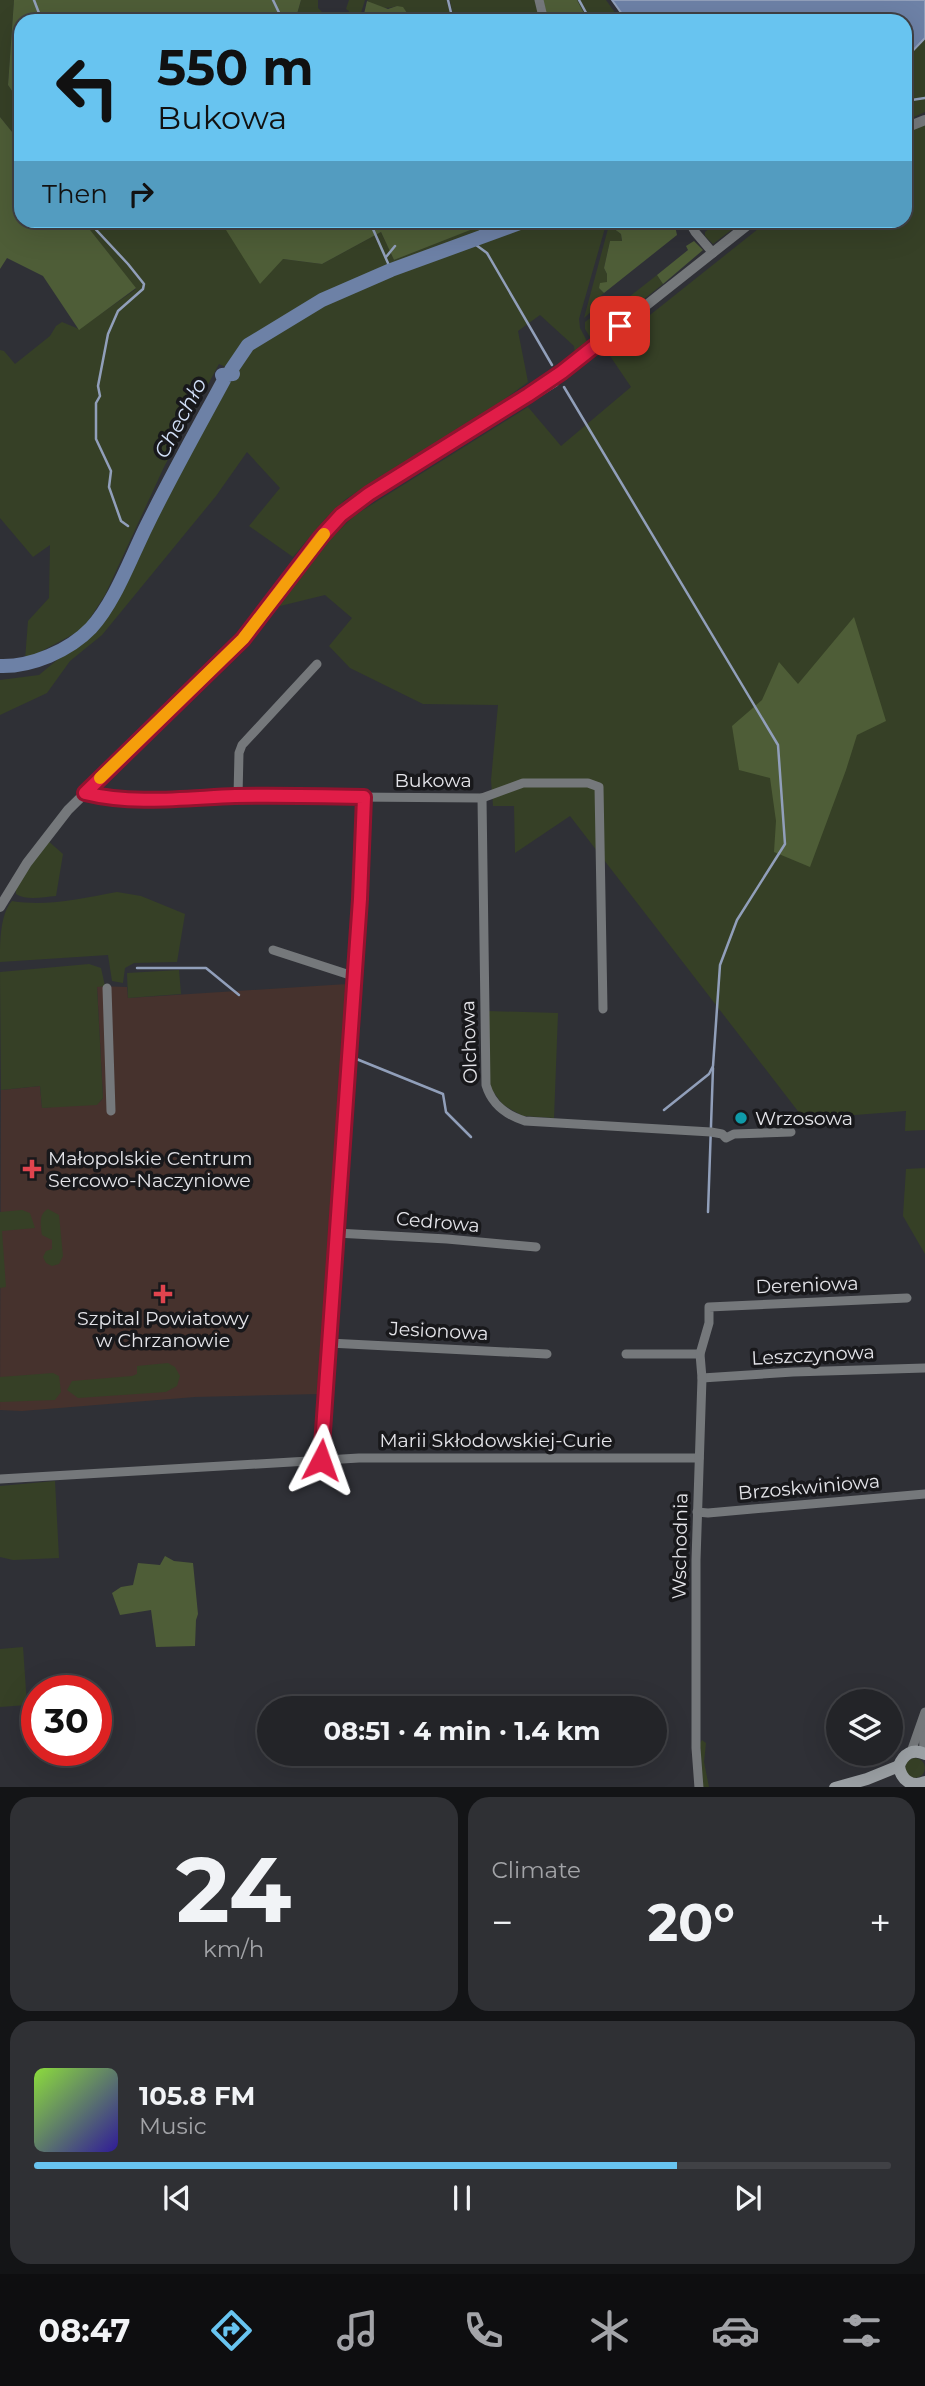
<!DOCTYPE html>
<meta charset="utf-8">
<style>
:root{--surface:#232428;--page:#2f3034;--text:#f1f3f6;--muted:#a3a4a8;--line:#404145;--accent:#68c4f0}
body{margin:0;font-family:Montserrat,sans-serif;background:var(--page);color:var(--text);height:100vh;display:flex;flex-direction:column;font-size:26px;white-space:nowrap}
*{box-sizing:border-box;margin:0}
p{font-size:23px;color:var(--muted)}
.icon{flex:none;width:38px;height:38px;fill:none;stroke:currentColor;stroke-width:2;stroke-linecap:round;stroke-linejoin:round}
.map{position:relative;height:1787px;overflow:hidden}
.drawer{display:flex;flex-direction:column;gap:10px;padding:10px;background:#131416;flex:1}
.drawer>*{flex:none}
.banner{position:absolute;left:14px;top:14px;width:898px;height:214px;border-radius:21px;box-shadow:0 7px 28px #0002,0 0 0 2px var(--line);background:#68c4f0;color:#111;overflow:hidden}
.tools{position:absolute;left:826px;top:1689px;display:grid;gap:14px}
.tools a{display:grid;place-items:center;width:77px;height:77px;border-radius:50%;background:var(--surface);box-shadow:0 7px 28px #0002,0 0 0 2px var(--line);font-size:35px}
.speed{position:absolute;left:21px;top:1675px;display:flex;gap:14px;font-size:35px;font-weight:700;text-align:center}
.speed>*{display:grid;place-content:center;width:91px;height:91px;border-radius:50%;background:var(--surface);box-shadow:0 7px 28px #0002,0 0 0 2px var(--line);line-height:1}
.speed .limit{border:10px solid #d22;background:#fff;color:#111}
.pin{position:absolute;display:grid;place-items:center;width:60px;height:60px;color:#fff;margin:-30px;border-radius:14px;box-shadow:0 4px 10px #0006}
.me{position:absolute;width:77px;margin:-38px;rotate:4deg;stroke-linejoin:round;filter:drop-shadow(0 0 5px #0008)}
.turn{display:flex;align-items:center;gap:24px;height:147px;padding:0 28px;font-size:32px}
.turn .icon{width:91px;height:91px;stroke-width:2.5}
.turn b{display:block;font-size:49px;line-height:60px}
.then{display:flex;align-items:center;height:66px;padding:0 28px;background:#0003;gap:14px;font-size:26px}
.big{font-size:52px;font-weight:700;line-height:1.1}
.drawer .widget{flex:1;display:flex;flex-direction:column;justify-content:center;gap:10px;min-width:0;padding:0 24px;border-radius:21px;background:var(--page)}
.drawer .dial{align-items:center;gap:0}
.dial b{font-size:91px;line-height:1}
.song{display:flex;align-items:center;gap:21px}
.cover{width:84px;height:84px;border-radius:10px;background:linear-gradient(135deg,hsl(90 70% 55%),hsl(250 70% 35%))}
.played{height:7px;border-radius:4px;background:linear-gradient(90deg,var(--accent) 75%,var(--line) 75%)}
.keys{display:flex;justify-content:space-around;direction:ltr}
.heat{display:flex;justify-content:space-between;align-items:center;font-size:38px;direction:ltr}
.drawer .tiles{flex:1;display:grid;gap:10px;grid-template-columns:1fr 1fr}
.widget:last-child{grid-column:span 2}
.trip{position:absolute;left:257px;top:1696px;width:410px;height:70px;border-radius:35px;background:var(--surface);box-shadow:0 7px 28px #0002,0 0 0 2px var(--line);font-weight:700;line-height:70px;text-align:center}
.tab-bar{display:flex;height:112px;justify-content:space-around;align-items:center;background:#0e0e10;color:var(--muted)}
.tab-bar .icon{width:49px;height:49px}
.tab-bar .current{color:var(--accent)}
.tab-bar b{font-size:32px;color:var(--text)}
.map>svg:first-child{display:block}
.medical{fill:#46322d}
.green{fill:#364026}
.forest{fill:#4e5d37}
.water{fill:#6d81a6;stroke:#919fba;stroke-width:2}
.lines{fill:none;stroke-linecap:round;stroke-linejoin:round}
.stream{stroke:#919fba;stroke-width:2.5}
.river{stroke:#6d81a6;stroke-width:14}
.minor{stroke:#75787b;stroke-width:9}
.tertiary{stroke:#75787b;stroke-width:10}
.secondary{stroke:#9ca1a5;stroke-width:12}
.route-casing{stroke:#92132f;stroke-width:18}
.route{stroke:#e11d48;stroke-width:12}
.slow{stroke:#f59e0b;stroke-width:12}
.culture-dot{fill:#0f9aa8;stroke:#18181b;stroke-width:2.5}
.health-dot{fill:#e0444e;stroke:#18181b;stroke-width:2.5}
.labels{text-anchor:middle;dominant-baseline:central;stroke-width:7;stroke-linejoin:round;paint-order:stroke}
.street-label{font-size:19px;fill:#e4e4e9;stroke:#18181b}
.poi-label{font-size:19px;fill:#e4e4e9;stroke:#18181b;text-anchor:start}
.water-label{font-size:21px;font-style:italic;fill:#d1dff7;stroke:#18181b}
</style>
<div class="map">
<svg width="925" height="1788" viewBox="0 0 925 1788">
<rect width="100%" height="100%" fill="#2f3036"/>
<!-- medical -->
<path class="medical" d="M347 984 342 1093 320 1394 195 1397 22 1411 0 1410 1 1090 40 1086 42 1108 100 1102 103 1098 97 986 127 987 128 998Z"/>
<!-- green -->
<g class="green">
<path d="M0 0H14L8 85 21 104V143L0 117Z"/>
<path d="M301 0H318V8L324 14 346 21 349 11 346 9 349 0H365L360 16 353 14 351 21H329L311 17 310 21H295Z"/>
<path d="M367 0H447L452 21H367L362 19 364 14 379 18 384 14 395 18 397 6C387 10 374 7 367 0Z"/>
<path d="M450 0H536L541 21H454Z"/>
<path d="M577 0H606L621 21H588Z"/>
<path d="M925 38V112L905 121V59Z"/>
<path d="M925 124V1130L905 1131 906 1111 804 1119 570 816 515 853 514 806H493L491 780 498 705 423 704 350 668 329 646 352 618 325 595 276 607 319 549 355 515 528 407 561 446 631 387 606 350 768 221 905 220V132Z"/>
<path d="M536 220 607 221 579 319 580 328 588 343 575 354 574 346 540 315 518 331 528 382 498 404 346 499 326 518 293 557 249 526 280 488 247 452 216 496 102 635 70 661 47 693 0 715V680L39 675 98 626 114 600 173 479 213 405 239 358 250 346 334 297Z"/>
<path d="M726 220 743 221 713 244 705 236V232L711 227 714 230Z"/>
<path d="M83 221H222L226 230 283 259 322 264 381 232 394 260 482 225V221H522L324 295 247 342 228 368 219 364 164 467 105 595 83 629 25 660 28 621 49 598 50 545 33 557 0 518V350L4 351 15 364 50 336 56 326 62 322 79 329 136 289Z"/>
<path d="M609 225 621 234 622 242 610 241 604 268 607 274V282L599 288 604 293 590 305 592 311 584 318Z"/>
<path d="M657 275 663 284 592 340 585 329V322L593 316H598L601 319Z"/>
<path d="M47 840 63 854 56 896C43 897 27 901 16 894V889Z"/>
<path d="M117 892 141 896 185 914 177 962 134 963 125 968 123 983 112 981 108 955 0 962C0 942 0 914 12 901 47 907 83 898 117 892Z"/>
<path d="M89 964 101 968 105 986 97 987 103 1098 97 1105 42 1108 40 1086 1 1090 0 972Z"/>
<path d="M179 970 181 994 128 998 127 973Z"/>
<path d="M488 1011 558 1013 554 1118 523 1116 503 1105 489 1086Z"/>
<path d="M925 1168V1254L903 1216 906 1169Z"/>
<path d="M48 1209 59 1215 63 1256 59 1264 52 1266 46 1263 43 1257 46 1251 52 1249V1240L42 1235C41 1226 38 1214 48 1209Z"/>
<path d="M22 1210 30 1213 35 1228 2 1231 6 1287 0 1288V1212Z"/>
<path d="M168 1363 175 1367 180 1376 177 1386 166 1392 78 1398 67 1390 72 1381 132 1376 137 1374V1366Z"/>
<path d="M53 1373 59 1376 61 1392 55 1400 0 1402V1377Z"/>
<path d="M55 1481 59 1558 13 1560 0 1557V1486Z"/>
<path d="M23 1647 27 1705 0 1707V1649Z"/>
<path d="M702 1740 706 1743 704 1762 709 1787H703L700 1743Z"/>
<circle cx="915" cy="1768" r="10"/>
</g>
<!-- forest -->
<g class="forest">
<path d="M14 0H301L295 21H21V104L8 85Z"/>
<path d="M543 0H577L588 21H548Z"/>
<path d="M367 1 388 9 397 6 403 7 409 16 405 20 384 14 379 18 364 14Z"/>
<path d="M0 117 21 143V220L83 221 136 288 79 330 43 276 7 258 0 269Z"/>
<path d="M482 220 483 225 394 260 381 232 322 264 283 259 260 284 226 230 222 221Z"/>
<path d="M611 221H674L677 235 604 293 599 288 600 283 607 282V274L604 268 610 241H622L621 234 609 225Z"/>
<path d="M694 241 703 250 663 284 657 275 688 250 686 246Z"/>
<path d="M854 617 886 721 857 735 846 770 810 867 774 852 776 821 770 778 739 770 732 726 762 700 779 662 798 684Z"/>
<path d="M165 1556 174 1561 193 1563 198 1614 196 1620 195 1646 156 1647 151 1610 120 1615 112 1593 121 1587 133 1585 138 1563 160 1565Z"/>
</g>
<!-- water -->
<path class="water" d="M612 0H925V38L905 59V21H627Z"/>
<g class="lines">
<!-- stream -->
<g class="stream">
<path d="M34 0 42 21"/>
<path d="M273 0 283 21"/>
<path d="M448 0 453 21"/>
<path d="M579 0 590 20"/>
<path d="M905 101 925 98"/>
<path d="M87 220 128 264 144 284 143 289 118 311 108 334 98 386 100 396 96 403V439L111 471 109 487 121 521 128 526"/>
<path d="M369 220 391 270"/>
<path d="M477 240 485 220"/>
<path d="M472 242 487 253 552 365"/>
<path d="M386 257 395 246"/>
<path d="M564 387 778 745 785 844 737 920 720 965 713 1066 709 1074 664 1110"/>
<path d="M341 525 349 516 391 488 557 385"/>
<path d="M132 546 135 550"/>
<path d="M137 968H206L239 995"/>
<path d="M354 1058 443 1094 446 1112 471 1137"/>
<path d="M708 1212 713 1068"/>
</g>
<!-- river -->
<path class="river" d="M0 666C31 667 69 651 91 628 115 602 131 557 147 525 171 476 198 428 224 380L222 375 233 374 231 370 248 345 322 300 391 270 528 220"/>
<!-- minor -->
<g class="minor">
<path d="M539 0 544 21"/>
<path d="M688 220 695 232 713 253"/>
<path d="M84 793 153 800 238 796 482 798 523 783H588L599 787 603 1009"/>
<path d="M238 796 239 753 242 745 317 664"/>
<path d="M482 798 486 1085C492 1105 506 1115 525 1121L711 1132 722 1134 726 1138 734 1134 791 1132"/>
<path d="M273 950 353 976"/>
<path d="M107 988 111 1111"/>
<path d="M336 1233 447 1239 536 1247"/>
<path d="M329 1343 547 1354"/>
<path d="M626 1354H700"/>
<path d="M702 1378 793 1372 925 1368"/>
<path d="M321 1460 360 899 364 797"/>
<path d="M0 1479 359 1458H699"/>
<path d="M697 1512 708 1513 925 1494"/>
<path d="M923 1720 924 1753"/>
<path d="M911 1752 925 1712"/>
<path d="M699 1788 696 1748V1560L702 1378 700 1354 709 1323V1307L907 1298"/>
</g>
<!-- tertiary -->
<g class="tertiary">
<path d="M905 128 925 120"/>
<path d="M0 907 27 863 68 810 242 639 321 537 341 515 369 494 562 372 754 220"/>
</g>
<!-- secondary -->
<g class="secondary">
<path d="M925 1754C913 1748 903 1754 899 1766 901 1780 912 1788 925 1782"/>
<path d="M835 1788 867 1779 899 1766"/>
</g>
</g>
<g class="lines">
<defs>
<path id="route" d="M321 1460 360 899 364 797C321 796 278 795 235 796 186 798 133 805 85 793L243 639 321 537 341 515 369 494 528 395 562 372 620 326"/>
</defs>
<!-- route casing -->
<use href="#route" class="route-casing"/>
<!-- route -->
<use href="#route" class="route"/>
<!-- slow -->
<path class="slow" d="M100 778 243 639 324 534"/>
</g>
<!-- markers -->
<circle class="culture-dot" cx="741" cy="1118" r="7"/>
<g class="health-dot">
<path d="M28.5 1158.5h7v7h7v7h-7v7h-7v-7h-7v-7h7z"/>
<path d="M159.5 1283.5h7v7h7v7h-7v7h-7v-7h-7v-7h7z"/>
</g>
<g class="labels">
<!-- street labels -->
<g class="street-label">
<text x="433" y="780">Bukowa</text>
<text transform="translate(469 1042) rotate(-92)">Olchowa</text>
<text transform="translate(438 1222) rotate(5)">Cedrowa</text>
<text transform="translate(807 1285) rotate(-2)">Dereniowa</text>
<text transform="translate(439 1331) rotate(3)">Jesionowa</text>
<text transform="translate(813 1355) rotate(-3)">Leszczynowa</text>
<text x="496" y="1440">Marii Skłodowskiej-Curie</text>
<text transform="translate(809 1487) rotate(-5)">Brzoskwiniowa</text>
<text transform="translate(680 1546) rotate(-89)">Wschodnia</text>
</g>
<!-- poi labels -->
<g class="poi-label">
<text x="755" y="1118">Wrzosowa</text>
<text x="48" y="1158">Małopolskie Centrum<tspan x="48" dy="22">Sercowo-Naczyniowe</tspan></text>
<text x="163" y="1318" text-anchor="middle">Szpital Powiatowy<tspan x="163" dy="22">w Chrzanowie</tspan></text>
</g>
<!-- water labels -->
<g class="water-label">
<text transform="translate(180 418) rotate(-62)">Chechło</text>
</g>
</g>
</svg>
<div class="tools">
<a><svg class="icon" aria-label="layers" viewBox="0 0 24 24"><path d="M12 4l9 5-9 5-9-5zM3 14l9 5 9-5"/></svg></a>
</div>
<div class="speed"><div class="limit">30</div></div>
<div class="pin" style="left:620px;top:326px;background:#d93025"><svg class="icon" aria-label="arrive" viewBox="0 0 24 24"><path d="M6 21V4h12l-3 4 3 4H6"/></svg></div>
<svg class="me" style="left:321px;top:1460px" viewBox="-20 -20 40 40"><path d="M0-17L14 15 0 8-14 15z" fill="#e11d48" stroke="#fff" stroke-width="4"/></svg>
<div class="trip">08:51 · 4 min · 1.4 km</div>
<div class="banner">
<div class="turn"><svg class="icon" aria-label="left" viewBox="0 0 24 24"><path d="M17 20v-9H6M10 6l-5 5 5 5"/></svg><div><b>550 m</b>Bukowa</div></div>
<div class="then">Then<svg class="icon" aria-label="right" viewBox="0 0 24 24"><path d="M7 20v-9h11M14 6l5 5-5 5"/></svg></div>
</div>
</div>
<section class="drawer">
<div class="tiles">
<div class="widget dial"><b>24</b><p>km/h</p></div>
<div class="widget"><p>Climate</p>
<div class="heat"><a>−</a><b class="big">20°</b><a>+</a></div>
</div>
<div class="widget">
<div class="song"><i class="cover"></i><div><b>105.8 FM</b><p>Music</p></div></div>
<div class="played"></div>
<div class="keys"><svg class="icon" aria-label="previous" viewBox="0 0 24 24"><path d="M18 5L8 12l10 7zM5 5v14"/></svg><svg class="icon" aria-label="pause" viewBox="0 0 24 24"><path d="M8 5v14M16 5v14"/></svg><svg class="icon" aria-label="next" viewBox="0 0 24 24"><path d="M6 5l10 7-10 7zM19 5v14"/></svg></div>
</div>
</div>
</section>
<nav class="tab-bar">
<b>08:47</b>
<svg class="icon current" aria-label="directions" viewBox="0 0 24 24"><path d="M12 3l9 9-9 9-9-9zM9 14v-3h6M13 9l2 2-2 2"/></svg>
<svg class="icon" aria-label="music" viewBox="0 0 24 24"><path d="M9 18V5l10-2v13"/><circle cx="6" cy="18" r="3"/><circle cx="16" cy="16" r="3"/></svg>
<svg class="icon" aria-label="phone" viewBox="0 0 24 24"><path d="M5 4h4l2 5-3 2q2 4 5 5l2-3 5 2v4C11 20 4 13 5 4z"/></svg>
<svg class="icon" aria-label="climate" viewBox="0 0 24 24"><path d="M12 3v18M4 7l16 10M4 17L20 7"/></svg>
<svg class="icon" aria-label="car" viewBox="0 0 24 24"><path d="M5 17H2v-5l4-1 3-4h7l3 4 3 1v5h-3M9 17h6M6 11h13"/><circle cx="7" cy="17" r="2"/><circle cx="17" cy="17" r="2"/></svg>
<svg class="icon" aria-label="filters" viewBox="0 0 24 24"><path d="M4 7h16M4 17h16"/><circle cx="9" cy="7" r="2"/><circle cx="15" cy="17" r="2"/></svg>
</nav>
